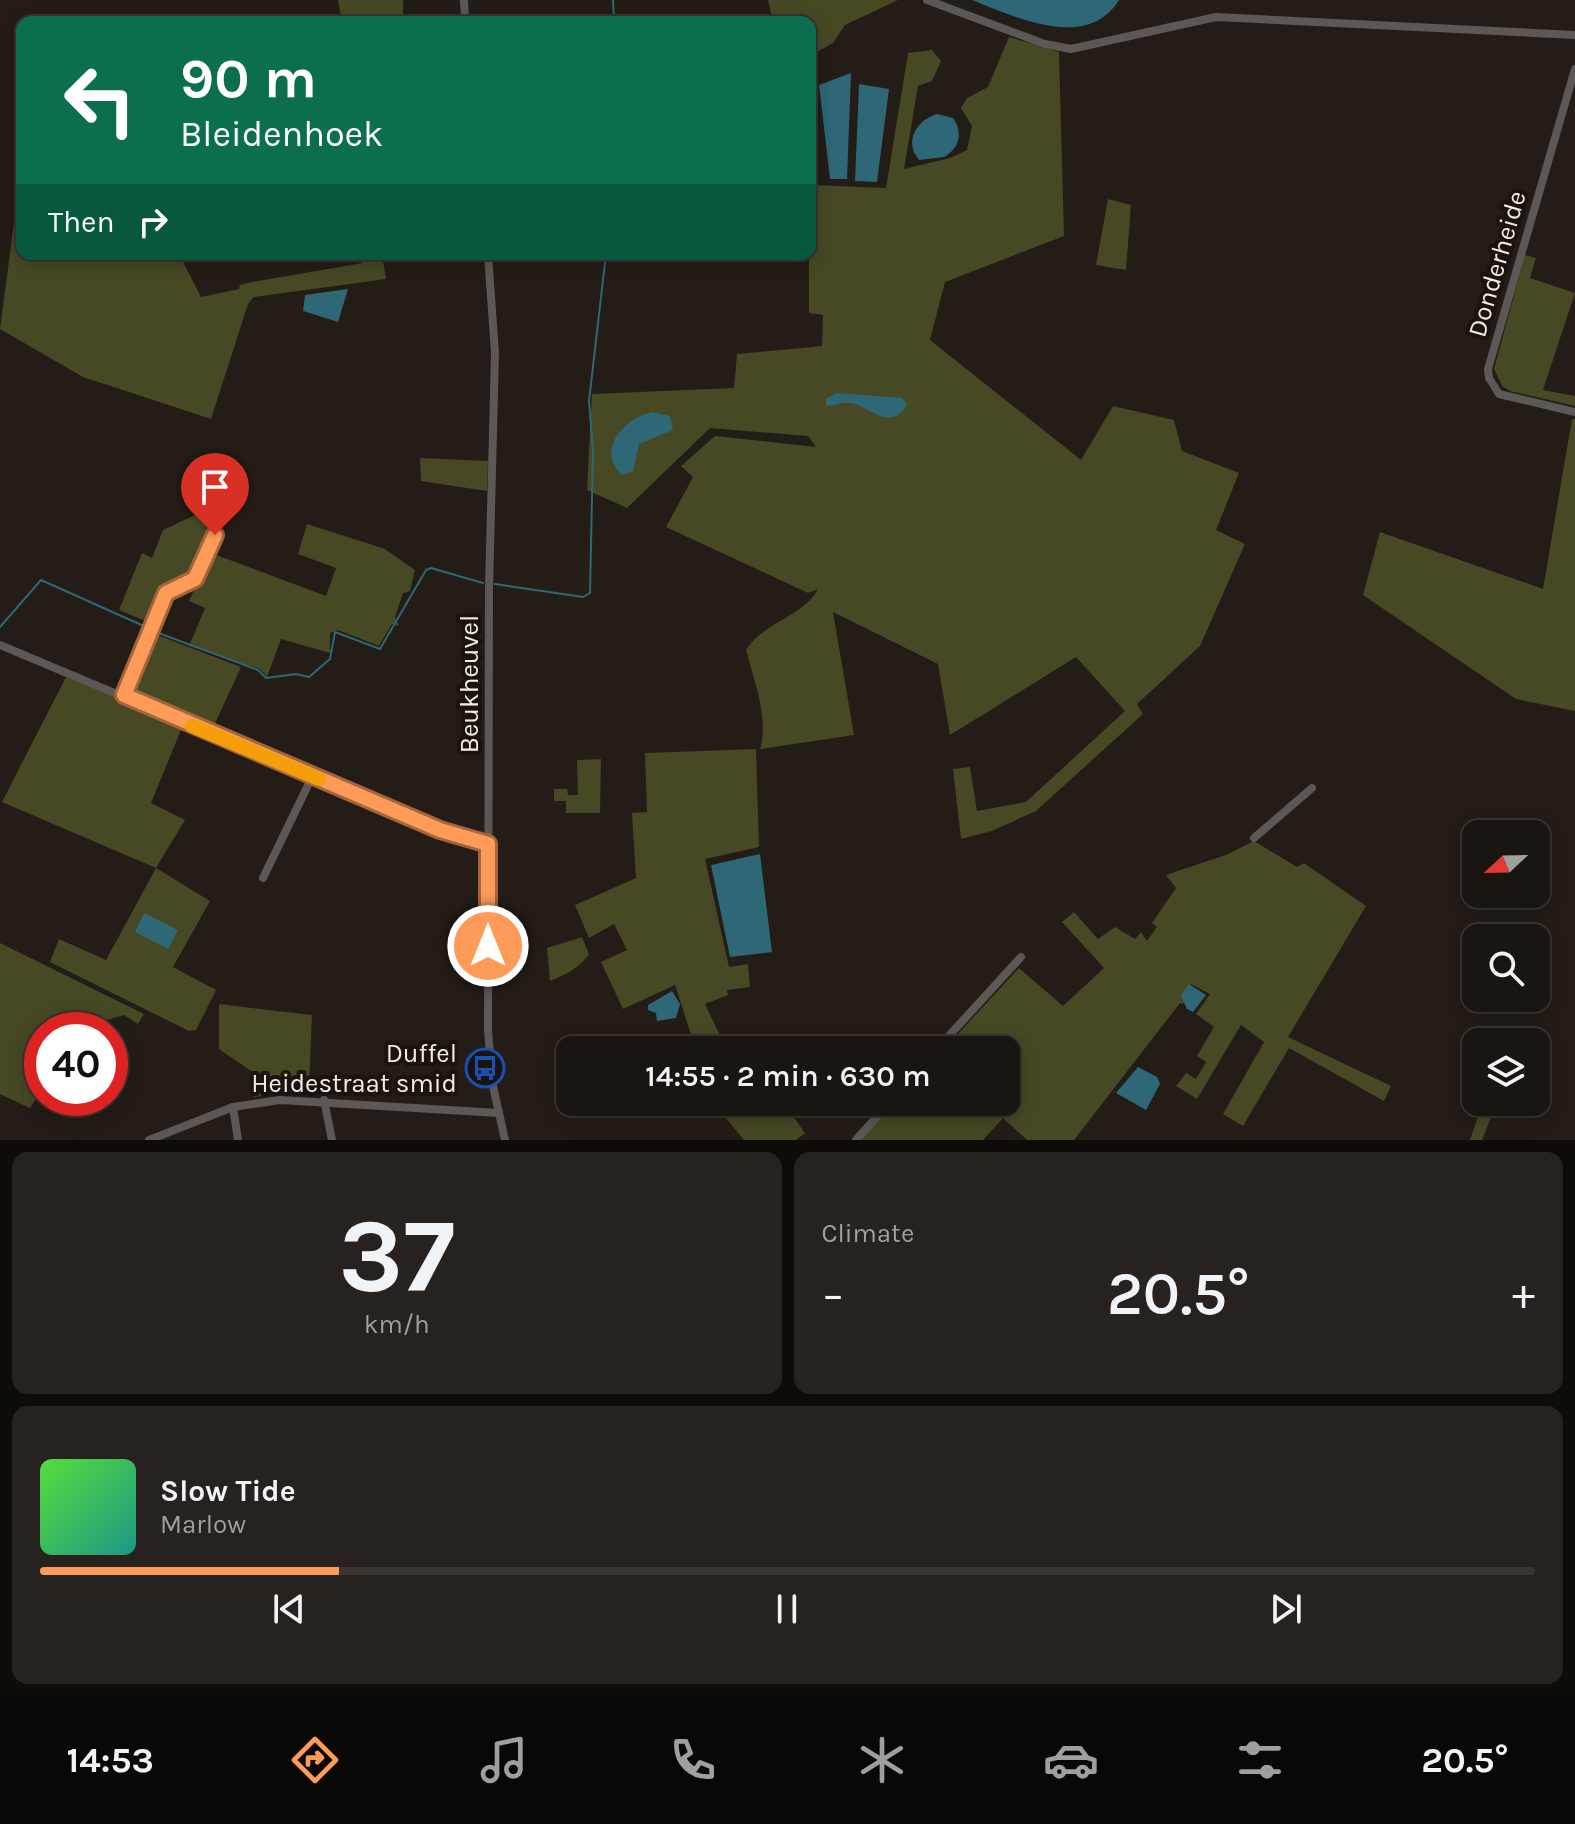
<!DOCTYPE html>
<meta charset="utf-8">
<style>
:root{--surface:#1a1511;--page:#27221f;--text:#f1f3f6;--muted:#9f9f9f;--line:#383431;--accent:#fe9b59}
body{margin:0;font-family:Karla,sans-serif;background:var(--page);color:var(--text);height:100vh;display:flex;flex-direction:column;font-size:30px;white-space:nowrap}
*{box-sizing:border-box;margin:0}
p{font-size:26px;color:var(--muted)}
.icon{flex:none;width:44px;height:44px;fill:none;stroke:currentColor;stroke-width:2;stroke-linecap:round;stroke-linejoin:round}
.map{position:relative;height:1140px;overflow:hidden}
.drawer{display:flex;flex-direction:column;gap:12px;padding:12px;background:#0e0c09;flex:1}
.drawer>*{flex:none}
.top-card{position:absolute;left:16px;top:16px;width:800px;height:244px;border-radius:16px;box-shadow:0 4px 20px #0003,0 0 0 2px var(--line);background:#0b6e4f;color:#fff;overflow:hidden}
.needle{width:52px;rotate:248deg}
.fabs{position:absolute;left:1462px;top:820px;display:grid;gap:16px}
.fabs a{display:grid;place-items:center;width:88px;height:88px;border-radius:16px;background:var(--surface);box-shadow:0 4px 20px #0003,0 0 0 2px var(--line);font-size:40px}
.speed{position:absolute;left:24px;top:1012px;display:flex;gap:16px;font-size:40px;font-weight:700;text-align:center}
.speed>*{display:grid;place-content:center;width:104px;height:104px;border-radius:50%;background:var(--surface);box-shadow:0 4px 20px #0003,0 0 0 2px var(--line);line-height:1}
.speed .limit{border:12px solid #d22;background:#fff;color:#111}
.pin{position:absolute;display:grid;place-items:center;width:68px;height:68px;color:#fff;margin:-82px -34px;border-radius:50% 50% 50% 0;rotate:-45deg;box-shadow:0 0 8px #0007}
.pin .icon{rotate:45deg}
.me{position:absolute;width:88px;margin:-44px;rotate:0deg;stroke-linejoin:round;filter:drop-shadow(0 0 6px #0008)}
.turn{display:flex;align-items:center;gap:28px;height:168px;padding:0 32px;font-size:36px}
.turn .icon{width:104px;height:104px;stroke-width:2.5}
.turn b{display:block;font-size:56px;line-height:68px}
.then{display:flex;align-items:center;height:76px;padding:0 32px;background:#0003;gap:16px;font-size:30px}
.big{font-size:60px;font-weight:600;line-height:1.1}
.drawer .widget{flex:1;display:flex;flex-direction:column;justify-content:center;gap:12px;min-width:0;padding:0 28px;border-radius:16px;background:var(--page)}
.drawer .dial{align-items:center;gap:0}
.dial b{font-size:104px;line-height:1}
.song{display:flex;align-items:center;gap:24px}
.cover{width:96px;height:96px;border-radius:12px;background:linear-gradient(135deg,hsl(110 70% 55%),hsl(170 70% 35%))}
.played{height:8px;border-radius:4px;background:linear-gradient(90deg,var(--accent) 20%,var(--line) 20%)}
.keys{display:flex;justify-content:space-around;direction:ltr}
.heat{display:flex;justify-content:space-between;align-items:center;font-size:44px;direction:ltr}
.drawer .tiles{flex:1;display:grid;gap:12px;grid-template-columns:1fr 1fr}
.widget:last-child{grid-column:span 2}
.trip{position:absolute;left:556px;top:1036px;width:464px;height:80px;border-radius:16px;background:var(--surface);box-shadow:0 4px 20px #0003,0 0 0 2px var(--line);font-weight:600;line-height:80px;text-align:center}
.tab-bar{display:flex;height:128px;justify-content:space-around;align-items:center;background:#0a0807;color:var(--muted)}
.tab-bar .icon{width:56px;height:56px}
.tab-bar .on{color:var(--accent)}
.tab-bar b{font-size:36px;color:var(--text)}
.map>svg:first-child{display:block}
.green{fill:#474824}
.water{fill:#2e6776}
.lines{fill:none;stroke-linecap:round;stroke-linejoin:round}
.stream{stroke:#2e6776;stroke-width:2}
.minor{stroke:#5b5855;stroke-width:8}
.route-casing{stroke:#a5653a;stroke-width:20}
.route{stroke:#fe9b59;stroke-width:14}
.slow{stroke:#f59e0b;stroke-width:14}
.labels{text-anchor:middle;dominant-baseline:central;stroke-width:8;stroke-linejoin:round;paint-order:stroke}
.street-label{font-size:26px;fill:#f2ece9;stroke:#1a130e}
.poi-label{font-size:26px;fill:#f2ece9;stroke:#1a130e;text-anchor:end}
</style>
<div class="map">
<svg width="1575" height="1140" viewBox="0 0 1575 1140">
<rect width="100%" height="100%" fill="#231c17"/>
<!-- green -->
<g class="green">
<path d="M338 0H403V15L375 16V22H342Z"/>
<path d="M768 0H898L845 25 833 43 810 56V22H773Z"/>
<path d="M1009 37 1059 52 1064 236 945 282 930 340 1081 460 1113 406 1174 420 1182 451 1239 473 1216 530 1245 544 1200 646 1137 704 1143 714 1036 811 992 831 961 839 953 769 970 767 977 811 1026 802 1125 711 1076 657 950 735 938 664 833 612 854 735 760 749C769 719 754 680 746 650 763 622 802 618 818 589L808 593 666 527 693 477 681 466 715 436 816 447 808 436 710 428 627 508 587 490 592 394 734 388 737 354 822 346 823 315 809 313V254L817 250 814 185 886 188 908 53 932 50 941 61 932 81 918 86 904 169 950 158 967 150 972 126 961 108 967 98 988 87Z"/>
<path d="M1108 199 1131 205 1126 270 1096 265Z"/>
<path d="M22 222V254H179L201 297 239 289 240 285 252 282 362 263 361 254H382L386 279 254 297 248 304 211 419 83 377 0 329 14 223Z"/>
<path d="M1525 255 1536 258 1530 278 1575 293 1543 390 1575 396V406L1510 391 1502 386 1494 369Z"/>
<path d="M1572 419H1575V711L1516 699 1363 595 1380 532 1543 589Z"/>
<path d="M420 458 488 461 487 491 421 481Z"/>
<path d="M195 515 209 523 210 535 191 577C161 587 159 592 148 622L119 610 142 553 152 558 163 530Z"/>
<path d="M307 524 385 549 415 570 410 591 403 593 395 617 399 626 392 624 379 646 338 630 330 633V653L281 639 267 677 260 669 189 646 205 608 189 601 211 553 326 596 336 568 298 554Z"/>
<path d="M152 633 241 667 211 732 131 695 129 689Z"/>
<path d="M66 677 183 725 151 803 185 820 156 868 210 901 173 967 216 990 196 1030 189 1031 50 962 59 939 106 960 156 868 2 802Z"/>
<path d="M756 749 759 847 705 859 729 967 748 964 750 987 727 990 728 995 705 1004 725 1046 745 1041 751 1050H696L675 985 623 1009 601 962 627 950 614 924 589 938 575 905 636 878 632 813 647 812 645 753Z"/>
<path d="M601 759 600 813H566V801H554V789H567L568 795H578L577 760Z"/>
<path d="M1254 841 1297 867 1304 863 1366 906 1288 1037 1391 1086 1384 1101 1289 1048 1243 1126 1223 1114 1264 1042 1241 1025 1197 1099 1176 1086 1186 1073 1196 1079 1206 1062 1197 1056 1214 1027 1196 1014 1210 994 1191 984 1183 1004 1180 1003 1074 1140H1027L1003 1118 983 1140H858L894 1102H1006V1050H943L1019 968 1063 1006 1104 968 1062 922 1074 912 1098 939 1115 927 1135 939 1141 932 1147 941 1157 927 1152 923 1176 888 1166 875 1226 855Z"/>
<path d="M582 937 589 954C580 968 565 975 550 981L547 948Z"/>
<path d="M0 943 144 1014 138 1024 124 1015 89 1025 94 1030H42V1090L30 1108 0 1094Z"/>
<path d="M219 1004 312 1015 309 1088 261 1092V1096L254 1097V1073L219 1049Z"/>
<path d="M713 1102H783L805 1133 796 1140H744Z"/>
<path d="M1483 1102H1497L1482 1140H1470Z"/>
</g>
<!-- water -->
<g class="water">
<path d="M972 0H1119C1087 52 1015 17 972 0Z"/>
<path d="M851 73 847 179H830L819 85Z"/>
<path d="M859 84 889 89 877 182 855 181Z"/>
<path d="M937 114 953 118C963 132 960 148 944 157L919 160C904 142 915 121 937 114Z"/>
<path d="M348 289 338 322 303 311 305 295Z"/>
<path d="M836 393 902 398 907 404C891 434 869 406 851 403 842 402 834 406 826 406V399Z"/>
<path d="M652 412 670 416 673 430 639 444 633 471 622 475C595 449 625 418 652 412Z"/>
<path d="M760 854 772 952 730 957 711 865Z"/>
<path d="M144 913 178 930 168 949 135 932Z"/>
<path d="M1189 984 1206 995 1193 1012 1187 1009 1181 996Z"/>
<path d="M672 991 680 1004 676 1018 657 1021 656 1013 648 1010V1005Z"/>
<path d="M1138 1067 1157 1077 1160 1084 1146 1110 1116 1093Z"/>
</g>
<g class="lines">
<!-- stream -->
<g class="stream">
<path d="M613 0 614 22"/>
<path d="M495 584 583 597 590 593 593 450 589 401 606 254"/>
<path d="M0 627 41 580 146 627"/>
<path d="M153 631 258 670 266 678 296 674 309 677 330 659 335 632 380 649 426 570 431 568 483 583"/>
</g>
<!-- minor -->
<g class="minor">
<path d="M464 0 465 22"/>
<path d="M927 0 1045 44 1071 49 1216 17 1575 35"/>
<path d="M1575 69 1488 369 1489 378 1499 394 1575 412"/>
<path d="M488 254 495 353 489 589 488 1031 493 1086 505 1140"/>
<path d="M0 645 440 830 488 844"/>
<path d="M124 695 166 593 195 579 215 535"/>
<path d="M1254 838 1312 788"/>
<path d="M263 878 312 777"/>
<path d="M936 1050 1021 957"/>
<path d="M324 1100 332 1140"/>
<path d="M233 1107 238 1140"/>
<path d="M149 1140 233 1107 280 1100 499 1113"/>
<path d="M856 1140 890 1102"/>
</g>
</g>
<g class="lines">
<defs>
<path id="route" d="M215 535 195 579 166 593 124 695 440 830 488 844V946"/>
</defs>
<!-- route casing -->
<use href="#route" class="route-casing"/>
<!-- route -->
<use href="#route" class="route"/>
<!-- slow -->
<path class="slow" d="M192 726 319 779"/>
</g>
<!-- icons -->
<defs>
<symbol id="bus-ring" viewBox="-11 -11 22 22"><circle r="9.5" fill="#1a130e" stroke="#1a4fb4" stroke-width="1.5"/><path d="M-5-6H5V4H4V6H2V4H-2V6H-4V4H-5ZM-3.5-4V0h7V-4ZM-3.5 1.2v1.5H-2V1.2ZM2 1.2v1.5H3.5V1.2Z" fill="#1a4fb4"/></symbol>
</defs>
<g fill-rule="evenodd">
<use href="#bus-ring" x="463" y="1046" width="44" height="44"/>
</g>
<g class="labels">
<!-- street labels -->
<g class="street-label">
<text transform="translate(1497 264) rotate(-74)">Donderheide</text>
<text transform="translate(469 684) rotate(-90)">Beukheuvel</text>
</g>
<!-- poi labels -->
<g class="poi-label">
<text x="457" y="1053">Duffel<tspan x="457" dy="30">Heidestraat smid</tspan></text>
</g>
</g>
</svg>
<div class="fabs">
<a><svg class="needle" viewBox="-14 -14 28 28"><path d="M0-13l5 13h-10z" fill="#e53935"/><path d="M0 13l5-13h-10z" fill="#9f9f9f"/></svg></a>
<a><svg class="icon" aria-label="search" viewBox="0 0 24 24"><circle cx="10" cy="10" r="6"/><path d="M15 15l6 6"/></svg></a>
<a><svg class="icon" aria-label="layers" viewBox="0 0 24 24"><path d="M12 4l9 5-9 5-9-5zM3 14l9 5 9-5"/></svg></a>
</div>
<div class="speed"><div class="limit">40</div></div>
<div class="pin" style="left:215px;top:535px;background:#d93025"><svg class="icon" aria-label="arrive" viewBox="0 0 24 24"><path d="M6 21V4h12l-3 4 3 4H6"/></svg></div>
<svg class="me" style="left:488px;top:946px" viewBox="-20 -20 40 40"><circle r="17" fill="#fe9b59" stroke="#fff" stroke-width="3"/><path d="M0-11L8 9 0 5-8 9z" fill="#fff"/></svg>
<div class="trip">14:55 · 2 min · 630 m</div>
<div class="top-card">
<div class="turn"><svg class="icon" aria-label="left" viewBox="0 0 24 24"><path d="M17 20v-9H6M10 6l-5 5 5 5"/></svg><div><b>90 m</b>Bleidenhoek</div></div>
<div class="then">Then<svg class="icon" aria-label="right" viewBox="0 0 24 24"><path d="M7 20v-9h11M14 6l5 5-5 5"/></svg></div>
</div>
</div>
<section class="drawer">
<div class="tiles">
<div class="widget dial"><b>37</b><p>km/h</p></div>
<div class="widget"><p>Climate</p>
<div class="heat"><a>−</a><b class="big">20.5°</b><a>+</a></div>
</div>
<div class="widget">
<div class="song"><i class="cover"></i><div><b>Slow Tide</b><p>Marlow</p></div></div>
<div class="played"></div>
<div class="keys"><svg class="icon" aria-label="previous" viewBox="0 0 24 24"><path d="M18 5L8 12l10 7zM5 5v14"/></svg><svg class="icon" aria-label="pause" viewBox="0 0 24 24"><path d="M8 5v14M16 5v14"/></svg><svg class="icon" aria-label="next" viewBox="0 0 24 24"><path d="M6 5l10 7-10 7zM19 5v14"/></svg></div>
</div>
</div>
</section>
<nav class="tab-bar">
<b>14:53</b>
<svg class="icon on" aria-label="directions" viewBox="0 0 24 24"><path d="M12 3l9 9-9 9-9-9zM9 14v-3h6M13 9l2 2-2 2"/></svg>
<svg class="icon" aria-label="music" viewBox="0 0 24 24"><path d="M9 18V5l10-2v13"/><circle cx="6" cy="18" r="3"/><circle cx="16" cy="16" r="3"/></svg>
<svg class="icon" aria-label="phone" viewBox="0 0 24 24"><path d="M5 4h4l2 5-3 2q2 4 5 5l2-3 5 2v4C11 20 4 13 5 4z"/></svg>
<svg class="icon" aria-label="climate" viewBox="0 0 24 24"><path d="M12 3v18M4 7l16 10M4 17L20 7"/></svg>
<svg class="icon" aria-label="car" viewBox="0 0 24 24"><path d="M5 17H2v-5l4-1 3-4h7l3 4 3 1v5h-3M9 17h6M6 11h13"/><circle cx="7" cy="17" r="2"/><circle cx="17" cy="17" r="2"/></svg>
<svg class="icon" aria-label="filters" viewBox="0 0 24 24"><path d="M4 7h16M4 17h16"/><circle cx="9" cy="7" r="2"/><circle cx="15" cy="17" r="2"/></svg>
<b>20.5°</b>
</nav>
